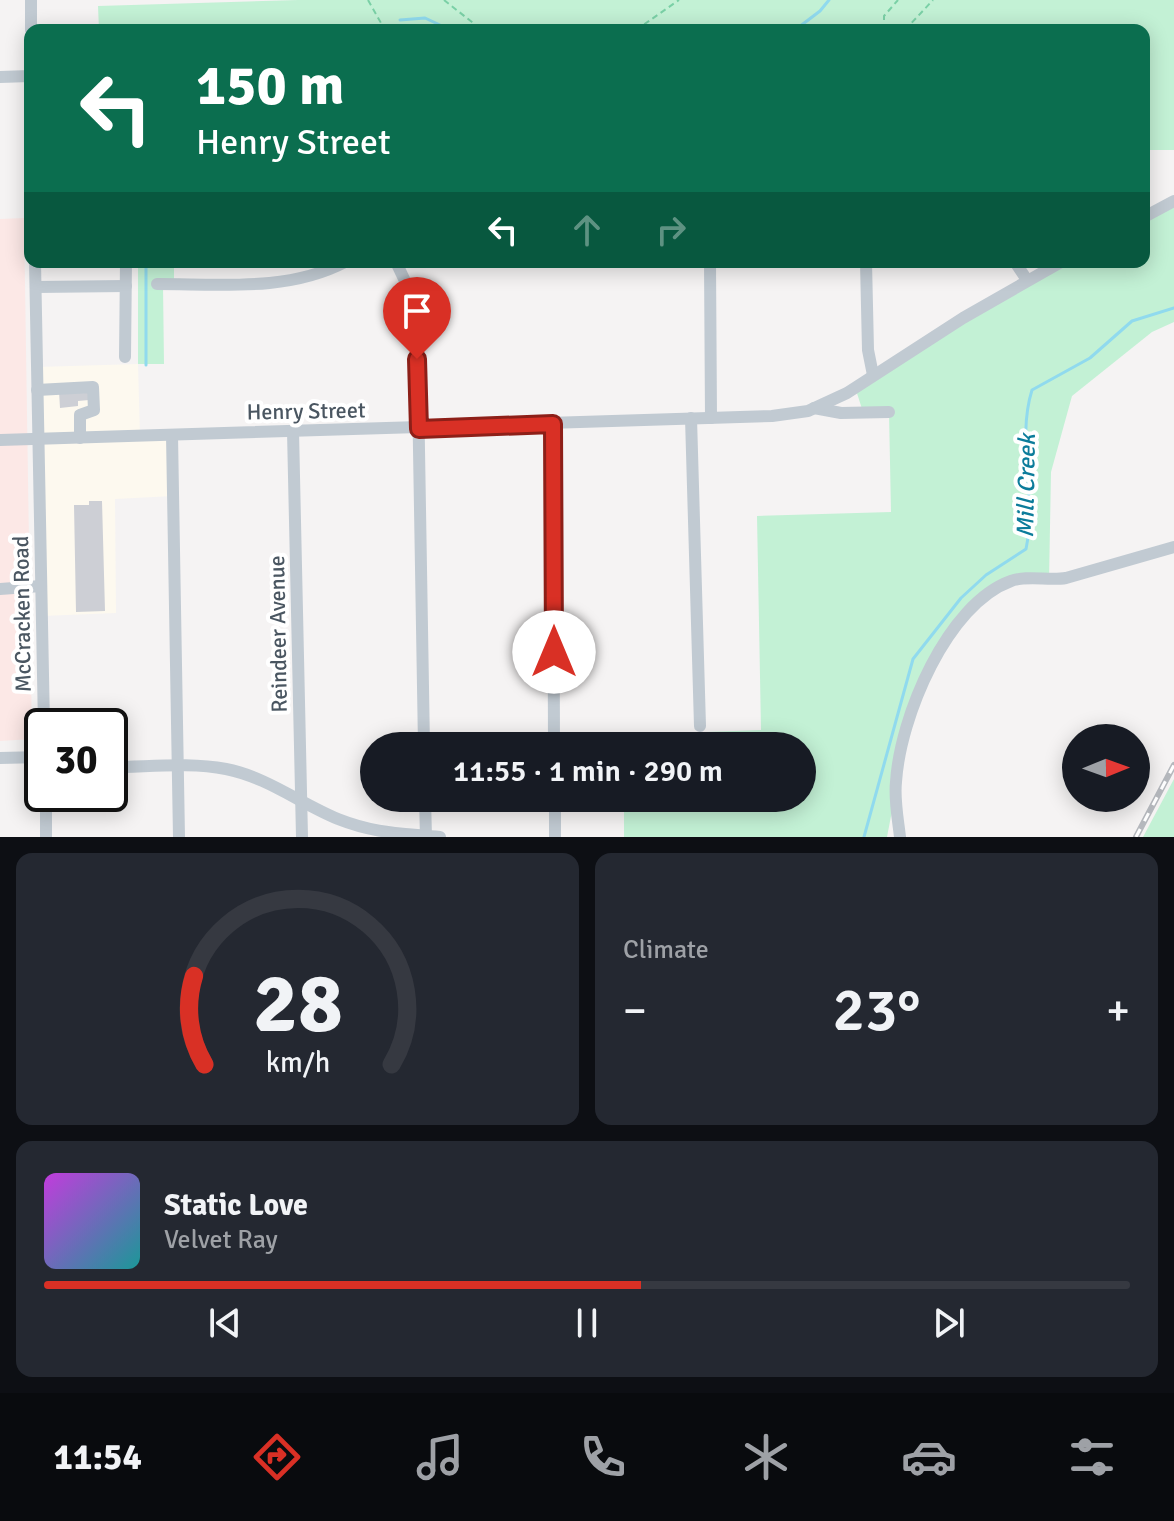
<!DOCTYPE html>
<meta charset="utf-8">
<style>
:root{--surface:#171b24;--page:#242831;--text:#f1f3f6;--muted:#9ea1a6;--line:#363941;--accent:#d93025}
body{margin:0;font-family:Signika,sans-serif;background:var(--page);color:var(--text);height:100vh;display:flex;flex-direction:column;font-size:30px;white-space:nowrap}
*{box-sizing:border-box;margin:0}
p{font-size:26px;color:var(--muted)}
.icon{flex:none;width:44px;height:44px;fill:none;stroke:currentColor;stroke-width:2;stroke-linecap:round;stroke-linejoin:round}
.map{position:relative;height:837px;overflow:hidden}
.side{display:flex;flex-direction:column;gap:16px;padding:16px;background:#0d0f14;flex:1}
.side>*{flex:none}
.hud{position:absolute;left:24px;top:24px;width:1126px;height:244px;border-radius:16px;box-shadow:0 4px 20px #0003;background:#0b6e4f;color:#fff;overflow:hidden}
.needle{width:52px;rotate:89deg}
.buttons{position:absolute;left:1062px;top:724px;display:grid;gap:16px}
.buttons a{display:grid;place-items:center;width:88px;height:88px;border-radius:50%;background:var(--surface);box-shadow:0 4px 20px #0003;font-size:40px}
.speed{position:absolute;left:24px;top:708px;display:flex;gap:16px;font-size:40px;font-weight:700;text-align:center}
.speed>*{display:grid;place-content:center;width:104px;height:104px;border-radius:50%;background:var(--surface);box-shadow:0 4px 20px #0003;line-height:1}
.speed .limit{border:4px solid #111;border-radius:12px;background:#fff;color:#111}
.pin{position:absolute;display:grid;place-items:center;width:68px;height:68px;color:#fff;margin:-82px -34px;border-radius:50% 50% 50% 0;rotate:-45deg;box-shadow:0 0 8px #0007}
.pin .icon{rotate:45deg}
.me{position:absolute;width:88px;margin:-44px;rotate:0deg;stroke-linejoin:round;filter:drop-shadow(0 0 6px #0008)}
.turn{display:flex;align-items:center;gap:28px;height:168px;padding:0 40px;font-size:36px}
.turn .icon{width:104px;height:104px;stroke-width:2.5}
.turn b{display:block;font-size:56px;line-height:68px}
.lanes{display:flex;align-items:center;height:76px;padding:0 40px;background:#0003;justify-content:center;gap:40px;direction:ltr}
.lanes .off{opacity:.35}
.big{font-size:60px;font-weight:600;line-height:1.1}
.side .widget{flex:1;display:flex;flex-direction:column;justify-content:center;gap:12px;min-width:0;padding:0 28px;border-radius:16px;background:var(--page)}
.side .dial{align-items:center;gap:0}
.dial svg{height:208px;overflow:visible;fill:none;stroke:var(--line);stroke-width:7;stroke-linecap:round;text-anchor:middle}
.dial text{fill:var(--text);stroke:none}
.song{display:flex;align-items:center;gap:24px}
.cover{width:96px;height:96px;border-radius:12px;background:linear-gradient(135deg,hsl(290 70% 55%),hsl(180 70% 35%))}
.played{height:8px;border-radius:4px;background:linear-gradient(90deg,var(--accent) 55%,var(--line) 55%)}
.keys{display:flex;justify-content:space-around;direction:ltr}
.heat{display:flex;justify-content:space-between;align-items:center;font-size:44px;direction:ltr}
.side .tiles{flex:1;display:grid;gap:16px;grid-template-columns:1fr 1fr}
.widget:last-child{grid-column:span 2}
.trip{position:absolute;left:360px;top:732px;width:456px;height:80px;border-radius:40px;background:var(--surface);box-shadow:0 4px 20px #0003;font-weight:600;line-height:80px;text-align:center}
.tabs{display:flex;height:128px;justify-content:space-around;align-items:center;background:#090b0e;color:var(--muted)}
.tabs .icon{width:56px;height:56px}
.tabs .active{color:var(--accent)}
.tabs b{font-size:36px;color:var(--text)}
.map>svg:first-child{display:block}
.commercial{fill:#fdf9ef}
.medical{fill:#fce8e6}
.green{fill:#c3f1d5}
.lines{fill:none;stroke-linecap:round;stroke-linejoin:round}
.stream{stroke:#90daee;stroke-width:3}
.building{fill:#cdcfd5}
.path{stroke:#7ad0a6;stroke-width:2;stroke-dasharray:6 4;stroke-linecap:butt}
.minor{stroke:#c1cad2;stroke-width:12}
.rail-casing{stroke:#b5b8bd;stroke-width:6}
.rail{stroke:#fff;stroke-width:3;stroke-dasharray:9;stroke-linecap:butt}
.route-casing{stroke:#8d1f18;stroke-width:20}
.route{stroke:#d93025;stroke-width:14}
.labels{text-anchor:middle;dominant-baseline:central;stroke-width:8;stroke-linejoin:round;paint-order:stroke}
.street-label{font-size:22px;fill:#4a5661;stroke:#fff}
.water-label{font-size:24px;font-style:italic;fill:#0c7c9b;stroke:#fff}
</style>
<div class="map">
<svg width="1174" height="837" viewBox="0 0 1174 837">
<rect width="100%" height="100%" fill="#f5f3f3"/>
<!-- commercial -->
<path class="commercial" d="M138 364 140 436 172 435 173 496 115 499 116 613 42 616 37 367Z"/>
<!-- medical -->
<path class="medical" d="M24 218 32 739 0 741V219Z"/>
<!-- green -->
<g class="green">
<path d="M298 0H1174V150H1144V30H99L98 6Z"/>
<path d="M1174 201V322L1152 332 1072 396 1051 472 1049 581 1013 580 957 624 911 712 887 837H624V798H802V746H623V735L761 730 757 516 891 512 889 412H863L855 387 1061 262H1144V217Z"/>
<path d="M138 262H174V284L163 285 164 364H138Z"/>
<path d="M1174 779V837H1143Z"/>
</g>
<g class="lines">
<!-- stream -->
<g class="stream">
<path d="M400 20 425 18 440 25 442 30"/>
<path d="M795 30 820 11 829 0"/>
<path d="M146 365V262"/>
<path d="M864 837 913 659 961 598 986 575 1026 549C1037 497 1016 441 1032 390L1090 358 1132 321 1174 308"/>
</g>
</g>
<!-- building -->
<g class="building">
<path d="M89 389V400L78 401V406L60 408 59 391Z"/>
<path d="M89 501H102L105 611 76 612 74 505H89Z"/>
</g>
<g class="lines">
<!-- path -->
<g class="path">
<path d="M368 0 385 30"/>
<path d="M444 0 482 30"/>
<path d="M636 30 679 0"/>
<path d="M884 30V16L898 0"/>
<path d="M905 30 933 0"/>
</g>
<!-- minor -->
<g class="minor">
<path d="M31 0V30"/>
<path d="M0 77 30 76"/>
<path d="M1144 217 1174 201"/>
<path d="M35 262 44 726"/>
<path d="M396 262 405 281 417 331 424 746"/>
<path d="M710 262 711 418"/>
<path d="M866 262 868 350 873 375"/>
<path d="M1015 262 1027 280"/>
<path d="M157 284C219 284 288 292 345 262"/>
<path d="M36 287 126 286"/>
<path d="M125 357 126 262"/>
<path d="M37 390 93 387 94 410 80 415V438"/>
<path d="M814 408 841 413 889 412"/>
<path d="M691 418 700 726"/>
<path d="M553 424 554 746"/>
<path d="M293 431 302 837"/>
<path d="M172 435 179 837"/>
<path d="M0 440 772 416 808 411 847 393 963 318 1061 262"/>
<path d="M0 589 41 586"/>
<path d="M0 758 42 757"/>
<path d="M110 767C148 767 189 762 226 769 267 777 301 804 338 819 376 834 402 833 440 837"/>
<path d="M46 794V837"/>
<path d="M425 798 426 837"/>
<path d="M555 798V837"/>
<path d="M900 837C898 819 894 799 896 782 900 717 947 604 1011 581 1027 575 1049 581 1066 578L1174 547"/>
</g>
<defs>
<path id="rail" d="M1136 837 1174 765"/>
</defs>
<!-- rail casing -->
<use href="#rail" class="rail-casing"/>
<!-- rail -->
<use href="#rail" class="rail"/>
</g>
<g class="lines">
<defs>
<path id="route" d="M417 359 419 429 553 424 554 652"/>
</defs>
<!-- route casing -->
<use href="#route" class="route-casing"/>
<!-- route -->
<use href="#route" class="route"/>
</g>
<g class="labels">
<!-- street labels -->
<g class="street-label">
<text transform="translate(306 411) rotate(-1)">Henry Street</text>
<text transform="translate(22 614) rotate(-91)">McCracken Road</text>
<text transform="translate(278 634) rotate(-91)">Reindeer Avenue</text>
</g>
<!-- water labels -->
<g class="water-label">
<text transform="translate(1026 486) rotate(-89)">Mill Creek</text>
</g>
</g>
</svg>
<div class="buttons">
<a><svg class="needle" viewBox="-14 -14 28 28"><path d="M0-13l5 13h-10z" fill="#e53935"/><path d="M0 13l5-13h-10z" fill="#9ea1a6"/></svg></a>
</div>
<div class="speed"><div class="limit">30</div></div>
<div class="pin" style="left:417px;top:359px;background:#d93025"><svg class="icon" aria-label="arrive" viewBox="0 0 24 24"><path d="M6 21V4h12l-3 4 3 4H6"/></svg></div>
<svg class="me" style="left:554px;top:652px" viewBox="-20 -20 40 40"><circle r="19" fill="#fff"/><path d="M0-13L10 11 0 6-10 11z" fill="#d93025"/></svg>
<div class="trip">11:55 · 1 min · 290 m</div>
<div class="hud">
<div class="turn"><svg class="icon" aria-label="left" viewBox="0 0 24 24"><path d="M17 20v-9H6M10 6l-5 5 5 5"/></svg><div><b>150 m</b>Henry Street</div></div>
<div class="lanes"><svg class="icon" aria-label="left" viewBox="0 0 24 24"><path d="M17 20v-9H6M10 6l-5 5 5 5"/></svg><svg class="icon off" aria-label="ahead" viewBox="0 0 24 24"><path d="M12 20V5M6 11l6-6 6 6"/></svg><svg class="icon off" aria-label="right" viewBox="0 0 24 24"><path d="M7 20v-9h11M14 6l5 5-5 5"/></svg></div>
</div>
</div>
<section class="side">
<div class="tiles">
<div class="widget dial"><svg viewBox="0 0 100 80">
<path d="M14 69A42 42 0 1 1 86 69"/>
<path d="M14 69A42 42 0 0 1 10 35" stroke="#d93025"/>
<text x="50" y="56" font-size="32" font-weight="700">28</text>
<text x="50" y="72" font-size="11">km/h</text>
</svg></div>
<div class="widget"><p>Climate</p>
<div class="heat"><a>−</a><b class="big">23°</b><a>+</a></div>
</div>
<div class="widget">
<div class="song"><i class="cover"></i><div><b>Static Love</b><p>Velvet Ray</p></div></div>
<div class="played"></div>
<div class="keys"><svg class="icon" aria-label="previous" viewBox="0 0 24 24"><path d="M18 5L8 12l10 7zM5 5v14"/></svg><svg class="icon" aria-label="pause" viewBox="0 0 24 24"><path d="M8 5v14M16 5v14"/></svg><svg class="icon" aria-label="next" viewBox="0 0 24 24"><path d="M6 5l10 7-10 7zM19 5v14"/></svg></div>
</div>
</div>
</section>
<nav class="tabs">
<b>11:54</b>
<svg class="icon active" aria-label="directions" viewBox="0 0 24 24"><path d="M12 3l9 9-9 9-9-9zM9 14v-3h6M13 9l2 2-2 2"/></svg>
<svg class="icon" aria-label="music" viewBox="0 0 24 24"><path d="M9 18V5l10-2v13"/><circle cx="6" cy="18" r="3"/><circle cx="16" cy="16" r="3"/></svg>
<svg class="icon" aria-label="phone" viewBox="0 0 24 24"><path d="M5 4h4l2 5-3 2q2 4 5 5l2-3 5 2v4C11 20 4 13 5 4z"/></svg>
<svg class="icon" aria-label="climate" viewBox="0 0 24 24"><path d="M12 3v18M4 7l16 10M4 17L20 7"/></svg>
<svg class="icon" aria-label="car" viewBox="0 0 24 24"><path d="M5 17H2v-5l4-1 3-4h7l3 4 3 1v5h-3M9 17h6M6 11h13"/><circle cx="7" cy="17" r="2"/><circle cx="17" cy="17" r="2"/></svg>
<svg class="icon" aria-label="filters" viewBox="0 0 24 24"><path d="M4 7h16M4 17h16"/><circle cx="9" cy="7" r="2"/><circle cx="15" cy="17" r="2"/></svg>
</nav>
